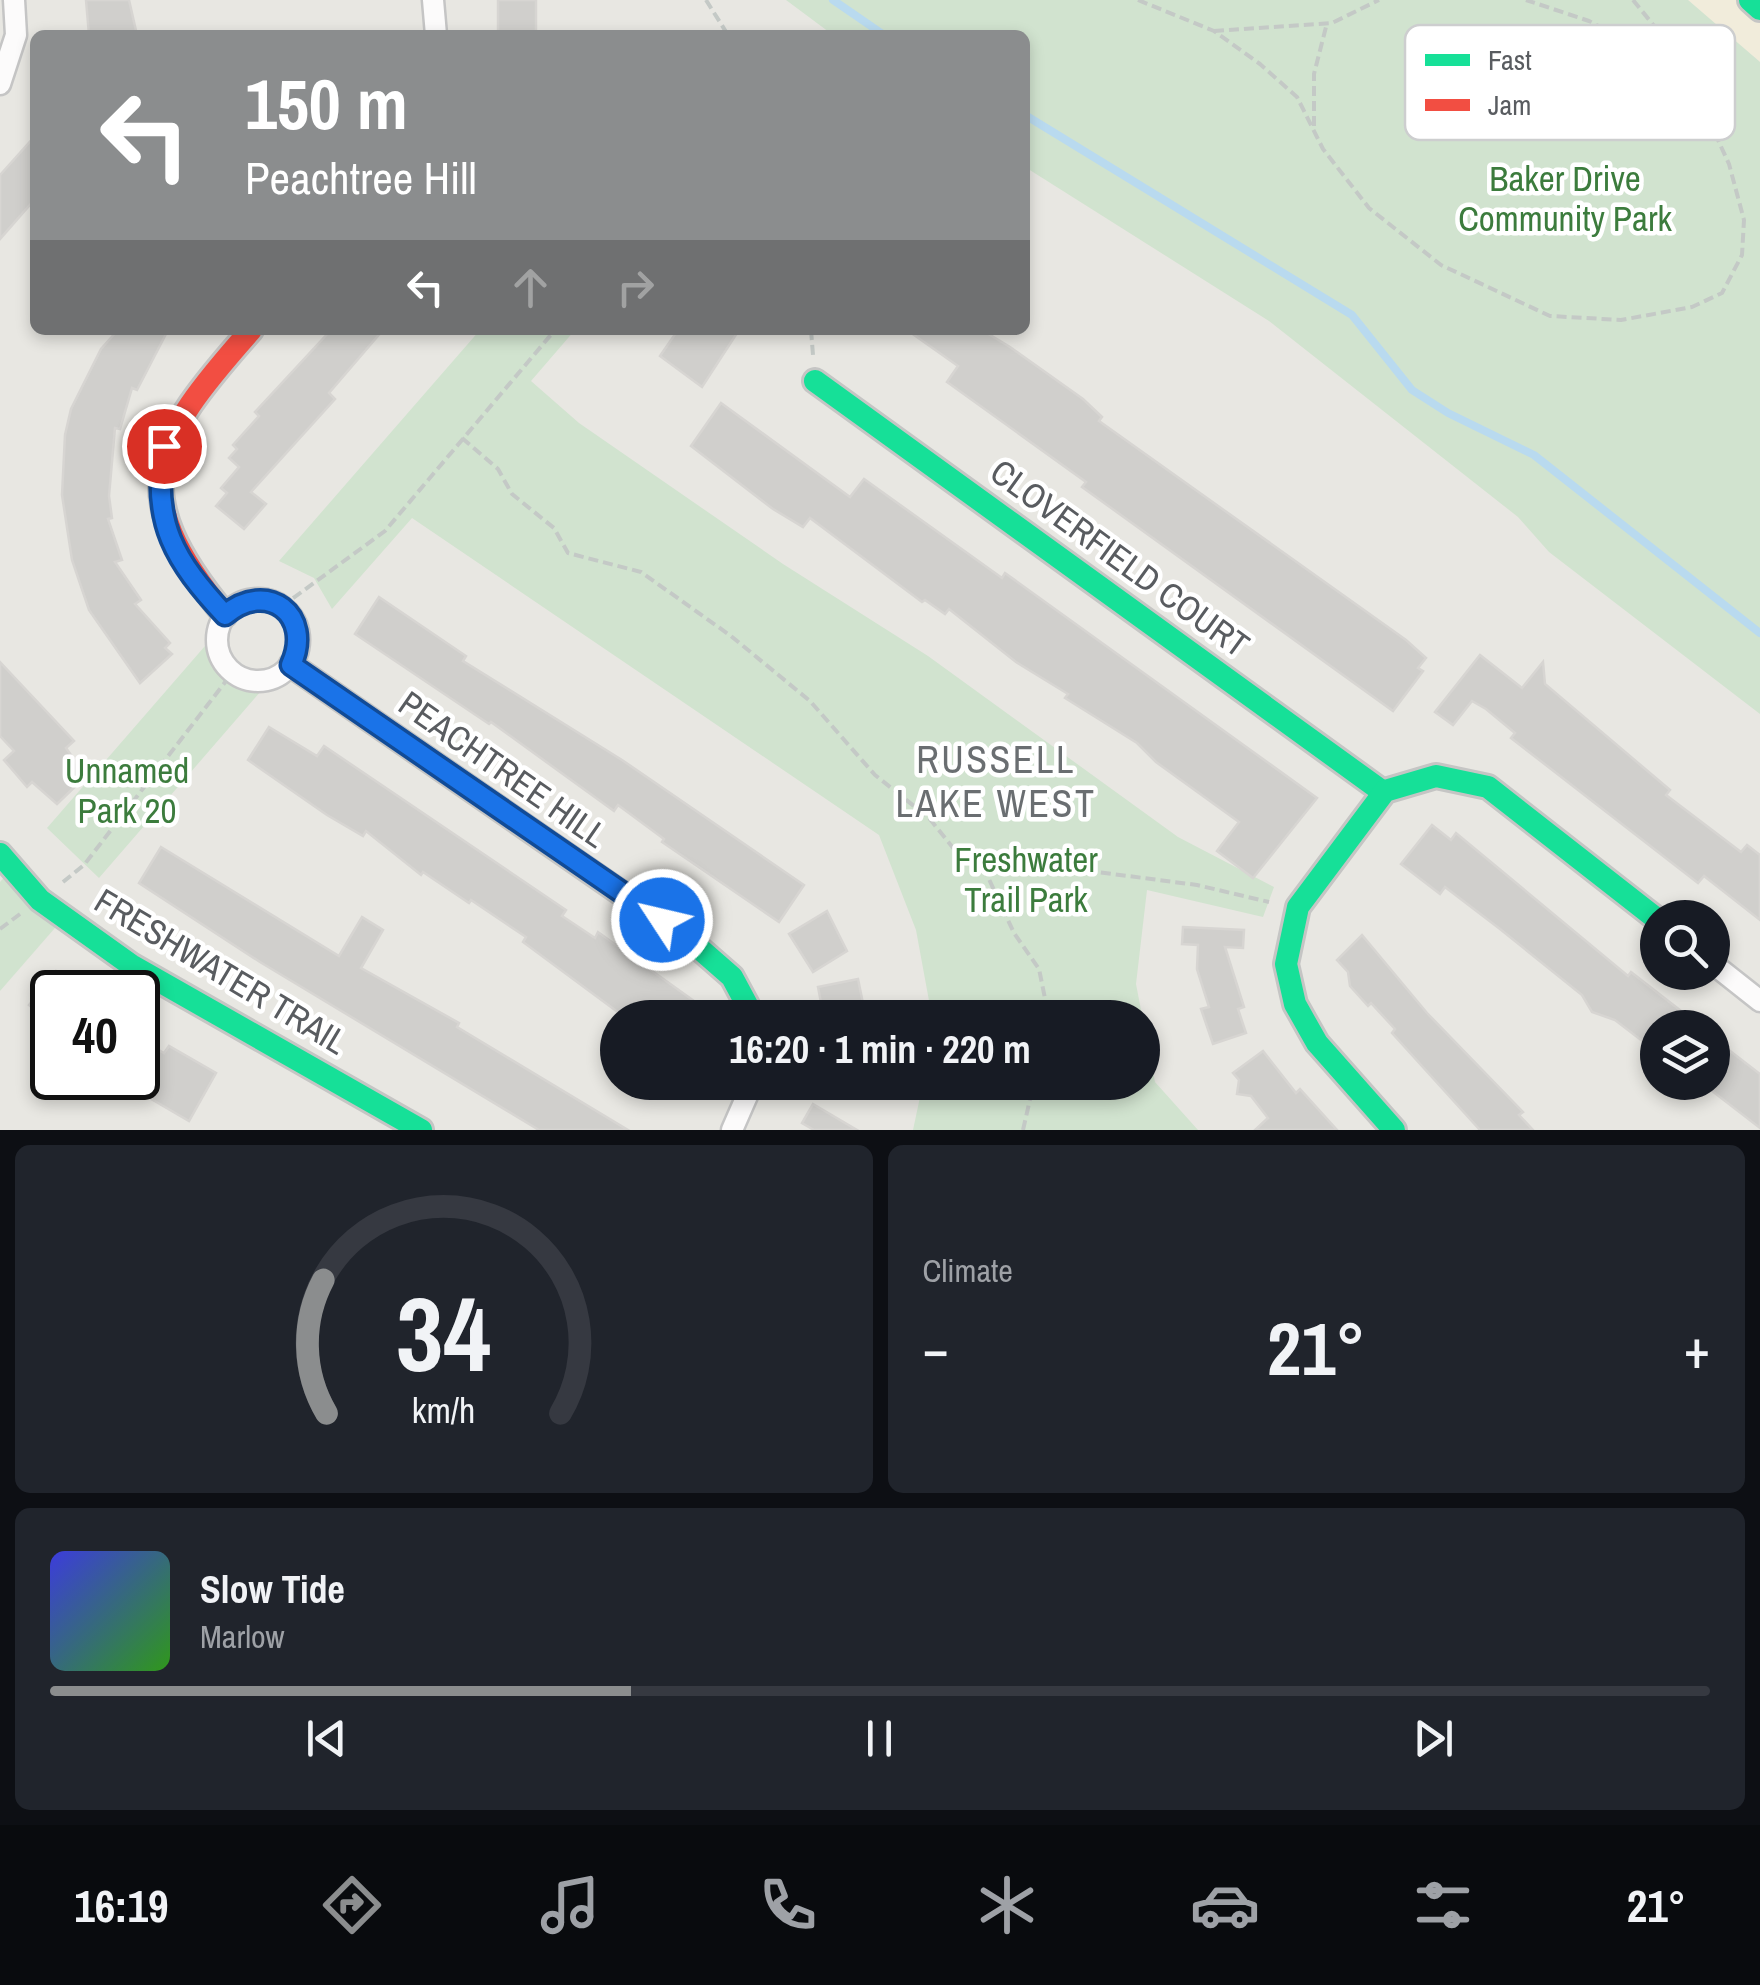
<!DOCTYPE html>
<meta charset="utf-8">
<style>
:root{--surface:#171b24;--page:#20242c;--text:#f1f3f6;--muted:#9ea1a6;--line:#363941;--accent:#8b8d8e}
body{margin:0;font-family:"Archivo Narrow",sans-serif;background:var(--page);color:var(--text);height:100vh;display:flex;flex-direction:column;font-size:38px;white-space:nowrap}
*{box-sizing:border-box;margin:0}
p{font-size:32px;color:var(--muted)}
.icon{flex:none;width:55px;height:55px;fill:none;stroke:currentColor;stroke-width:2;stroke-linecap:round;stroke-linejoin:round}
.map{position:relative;height:1130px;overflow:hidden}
.side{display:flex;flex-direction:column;gap:15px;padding:15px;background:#0d0f14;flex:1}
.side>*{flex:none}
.banner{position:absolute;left:30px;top:30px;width:1000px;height:305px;border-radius:15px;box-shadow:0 5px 15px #0003;background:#8b8d8e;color:#fff;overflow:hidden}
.fabs{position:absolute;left:1640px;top:900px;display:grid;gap:20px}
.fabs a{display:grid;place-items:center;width:90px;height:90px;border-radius:50%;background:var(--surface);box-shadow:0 5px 15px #0003;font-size:50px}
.speed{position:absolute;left:30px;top:970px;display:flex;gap:20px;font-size:50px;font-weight:700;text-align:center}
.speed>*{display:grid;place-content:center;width:130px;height:130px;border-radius:50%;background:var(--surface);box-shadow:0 5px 15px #0003;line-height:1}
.speed .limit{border:5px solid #111;border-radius:15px;background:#fff;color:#111}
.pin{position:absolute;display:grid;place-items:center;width:85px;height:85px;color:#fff;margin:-42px;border:5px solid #fff;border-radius:50%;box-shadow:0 2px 10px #0007}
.me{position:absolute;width:110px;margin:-55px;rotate:305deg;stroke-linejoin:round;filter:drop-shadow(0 0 8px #0008)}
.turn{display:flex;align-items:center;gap:35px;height:210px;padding:0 50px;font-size:45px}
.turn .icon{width:130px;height:130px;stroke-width:2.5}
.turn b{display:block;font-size:70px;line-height:85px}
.lanes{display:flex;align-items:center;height:95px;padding:0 50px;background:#0003;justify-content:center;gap:50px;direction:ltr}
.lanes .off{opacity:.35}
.big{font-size:75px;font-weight:700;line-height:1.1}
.side .widget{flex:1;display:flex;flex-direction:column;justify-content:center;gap:15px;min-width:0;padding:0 35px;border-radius:15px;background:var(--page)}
.side .dial{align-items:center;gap:0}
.dial svg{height:260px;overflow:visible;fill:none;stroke:var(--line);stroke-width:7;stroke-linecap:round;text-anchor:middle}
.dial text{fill:var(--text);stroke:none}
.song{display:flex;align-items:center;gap:30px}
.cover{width:120px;height:120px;border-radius:15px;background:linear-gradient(135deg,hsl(240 70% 55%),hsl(110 70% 35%))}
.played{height:10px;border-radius:5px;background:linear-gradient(90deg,var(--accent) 35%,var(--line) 35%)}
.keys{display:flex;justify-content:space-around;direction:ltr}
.heat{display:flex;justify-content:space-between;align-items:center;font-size:55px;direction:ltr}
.side .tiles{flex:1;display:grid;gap:15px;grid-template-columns:1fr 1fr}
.widget:last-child{grid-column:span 2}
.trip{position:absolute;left:600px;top:1000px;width:560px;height:100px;border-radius:50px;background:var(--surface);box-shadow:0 5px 15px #0003;font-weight:700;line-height:100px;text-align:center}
.tab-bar{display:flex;height:160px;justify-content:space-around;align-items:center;background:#090b0e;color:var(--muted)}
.tab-bar .icon{width:70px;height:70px}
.tab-bar .selected{color:var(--accent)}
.tab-bar b{font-size:45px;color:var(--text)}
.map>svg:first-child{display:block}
.commercial{fill:#f1ecdb}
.green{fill:#d1e3cf}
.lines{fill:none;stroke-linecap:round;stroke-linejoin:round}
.stream{stroke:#b9daef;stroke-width:8}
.building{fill:#d0cfcc;stroke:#d7d5d2;stroke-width:2.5}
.street-casing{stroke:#c5c5c5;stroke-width:25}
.fast-casing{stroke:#c5c5c4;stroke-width:28}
.jam-casing{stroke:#c5c5c4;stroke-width:28}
.path{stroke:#c4c9c6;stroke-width:4;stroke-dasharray:10 5;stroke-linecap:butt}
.street{stroke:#fcfbfb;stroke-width:20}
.fast{stroke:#16e098;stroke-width:22}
.jam{stroke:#f24e42;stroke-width:22}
.route-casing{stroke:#114b97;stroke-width:25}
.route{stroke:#1a73e8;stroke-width:18}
.labels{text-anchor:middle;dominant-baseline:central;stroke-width:9;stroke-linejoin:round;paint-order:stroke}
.park-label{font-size:35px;fill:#3c7c3d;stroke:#fff}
.street-label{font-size:35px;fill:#595c60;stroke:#fff}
.neighbourhood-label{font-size:38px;letter-spacing:2.5px;fill:#6a6e71;stroke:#fff}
.key{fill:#fff;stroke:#cdcecf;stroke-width:2.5}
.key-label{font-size:28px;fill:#595c60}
</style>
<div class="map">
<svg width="1760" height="1130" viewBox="0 0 1760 1130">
<rect width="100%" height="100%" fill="#e8e7e2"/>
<!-- commercial -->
<path class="commercial" d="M1688 0H1760V62L1715 24Z"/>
<!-- green -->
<g class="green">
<path d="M786 0H1688L1760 62V714L1549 552 1518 517 1269 321 1025 167V35H833Z"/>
<path d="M480 330H575L531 381 579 423 783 564 928 656 1178 837 1274 887 1263 917 1147 890 1136 984 1155 1082 1198 1130H913L923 1083 1142 1082V1018L932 1017 916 930 879 835 412 518 332 609 314 578 279 561Z"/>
<path d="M205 646 228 678 261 691 99 878 47 828Z"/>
<path d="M10 871 61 921 0 991V882Z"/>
</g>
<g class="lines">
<!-- stream -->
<g class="stream">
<path d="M833 0 884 35"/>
<path d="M1025 115 1352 315 1412 390 1448 413 1534 455 1760 633"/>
</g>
</g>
<!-- building -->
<g class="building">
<path d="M86 0H129L137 35H89Z"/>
<rect x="498" y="0" width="38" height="35"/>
<path d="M35 136V199L0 239V175Z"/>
<path d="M118 330H168L137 390 132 388 120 429 115 428 109 496 112 518 108 519 122 560 115 562 141 600 135 604 170 643 165 648 172 654 140 683 89 610 72 560 62 495 65 435 71 409 101 349Z"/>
<path d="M331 330H383L329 393 335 399 251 492 266 504 244 529 216 506 227 493 221 488 239 467 229 458 237 449 233 445 259 416 255 412Z"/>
<path d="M678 330H739L702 387 660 356Z"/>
<path d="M907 330H982L1010 347 1083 399 1102 417 1099 421 1406 640 1426 658 1418 668 1423 671 1393 711 1082 487 1086 482 947 382 958 366Z"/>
<path d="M721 403 850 497 864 479 1002 578 1005 573 1317 798 1253 878 1217 851 1239 822 1156 762 1137 743 1065 698 1068 694 1016 662 949 609 945 614 925 600 922 602 810 518 803 527 773 509 691 446Z"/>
<path d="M379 597 466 656 463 661 622 760 804 885 779 922 662 842 664 839 618 805 614 811 491 722 489 724 355 634Z"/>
<path d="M1480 655 1522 688 1543 662 1545 684 1670 790 1666 795 1741 852 1747 845 1760 855V920L1704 876 1698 883 1511 738 1515 733 1486 709 1472 701 1453 725 1435 712Z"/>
<path d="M0 662 74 741 66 748 86 776 57 804 32 782 27 787 4 760 14 751 0 736Z"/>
<path d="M269 727 317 756 324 746 566 910 562 916 595 938 598 932 701 1006 692 1018H627L619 1013 523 942 526 937 471 900 469 903 423 872 421 875 366 831 363 836 327 815 248 760Z"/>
<path d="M1432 825 1451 840 1456 833 1628 976 1631 972 1703 1028H1658V1053L1615 1020 1592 1012 1582 995 1500 929 1445 887 1440 894 1401 864Z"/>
<path d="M161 847 339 956 362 917 383 930 361 968 459 1023 457 1027 628 1130H539L260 962 139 883Z"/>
<path d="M827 911 847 951 813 972 789 934Z"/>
<path d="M1183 927 1244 930 1243 948 1225 947 1244 1007 1238 1009 1246 1033 1213 1044 1201 1009 1209 1007 1197 969 1198 945 1182 944Z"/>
<path d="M1362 935 1427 1013 1523 1112 1519 1115 1533 1130H1480L1392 1033 1395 1029 1371 1003 1368 1006 1350 986 1348 972 1337 960Z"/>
<path d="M56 971 83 992H52V1023L29 1005Z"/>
<path d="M858 979 866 1018H824L818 987Z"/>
<path d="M1712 1037 1760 1074V1128L1712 1091Z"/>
<path d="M138 1038 164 1053 169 1046 216 1073 189 1121 141 1093Z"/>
<path d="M1263 1051 1296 1093 1300 1089 1337 1130H1255L1268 1118 1251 1096 1237 1094 1239 1080 1233 1073Z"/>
<path d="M813 1104 857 1130H814L802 1123Z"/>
</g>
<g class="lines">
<defs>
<g id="street">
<path d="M433 0 436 35"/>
<path d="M0 84 16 35 14 0"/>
<circle cx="258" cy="640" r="41"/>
<path d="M1712 963 1760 1001"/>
<path d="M732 1130 753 1082"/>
</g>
<g id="fast">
<path d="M1750 0 1760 9"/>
<path d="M815 381 1383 792"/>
<path d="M291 665 692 942 732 977 754 1018"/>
<path d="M0 854 40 900 131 965 421 1130"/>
<path d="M1394 1130 1317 1043 1295 1004 1286 964 1298 907 1385 791 1436 776 1488 787 1658 920"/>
</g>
<path id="jam" d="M225 615C122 490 152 442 251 330"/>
</defs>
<!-- street casing -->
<use href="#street" class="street-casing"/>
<!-- fast casing -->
<use href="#fast" class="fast-casing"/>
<!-- jam casing -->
<use href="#jam" class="jam-casing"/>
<!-- path -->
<g class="path">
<path d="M706 0 728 35"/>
<path d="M1138 0 1214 31 1260 64 1297 97 1323 149 1369 208 1441 265 1550 316 1621 320 1692 307 1722 293 1742 255 1744 220 1729 164 1701 103 1680 91 1627 41 1589 21 1526 0"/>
<path d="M1633 0 1690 70 1701 103"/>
<path d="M1214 31 1332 23 1379 0"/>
<path d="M1314 126V74L1327 23"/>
<path d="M811 330 813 355"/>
<path d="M462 438 498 469 512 494 554 528 568 553 641 572 731 636 810 701 875 775 929 818 958 854 981 862 1014 933 1039 969 1049 1018"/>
<path d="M281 607 385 531 555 330"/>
<path d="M967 855 1197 885 1269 902"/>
<path d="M63 882 84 865 233 672"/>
<path d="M0 929 20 914"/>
<path d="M1023 1130 1034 1082"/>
</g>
<!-- street -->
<use href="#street" class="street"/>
<!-- fast -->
<use href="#fast" class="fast"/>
<!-- jam -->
<use href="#jam" class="jam"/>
</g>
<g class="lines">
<defs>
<path id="route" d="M164 446C151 523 175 561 225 615 267 579 314 615 291 665L662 920"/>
</defs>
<!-- route casing -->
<use href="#route" class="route-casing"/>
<!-- route -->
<use href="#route" class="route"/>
</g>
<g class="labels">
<!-- park labels -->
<g class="park-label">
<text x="1565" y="178">Baker Drive<tspan x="1565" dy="40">Community Park</tspan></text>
<text x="127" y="770">Unnamed<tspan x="127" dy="40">Park 20</tspan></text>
<text x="1026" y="859">Freshwater<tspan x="1026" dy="40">Trail Park</tspan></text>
</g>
<!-- street labels -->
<g class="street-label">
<text transform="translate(1120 558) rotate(36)">CLOVERFIELD COURT</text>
<text transform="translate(503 769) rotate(35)">PEACHTREE HILL</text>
<text transform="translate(221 971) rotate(31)">FRESHWATER TRAIL</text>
</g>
<!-- neighbourhood labels -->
<g class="neighbourhood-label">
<text x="996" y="759">RUSSELL<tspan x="996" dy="44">LAKE WEST</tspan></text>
</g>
</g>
<!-- legend -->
<rect x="1405" y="25" width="330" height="115" rx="15" class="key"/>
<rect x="1425" y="54" width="45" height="12" fill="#16e098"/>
<rect x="1425" y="99" width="45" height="12" fill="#f24e42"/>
<g class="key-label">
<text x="1488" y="70">Fast</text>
<text x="1488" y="115">Jam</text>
</g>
</svg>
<div class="fabs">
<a><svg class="icon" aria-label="search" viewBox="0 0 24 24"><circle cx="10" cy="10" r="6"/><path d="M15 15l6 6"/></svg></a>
<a><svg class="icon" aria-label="layers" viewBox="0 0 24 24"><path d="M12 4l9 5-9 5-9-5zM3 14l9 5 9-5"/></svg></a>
</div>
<div class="speed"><div class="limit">40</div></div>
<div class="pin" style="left:164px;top:446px;background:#d93025"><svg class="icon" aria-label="arrive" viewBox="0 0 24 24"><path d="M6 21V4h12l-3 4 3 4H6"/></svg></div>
<svg class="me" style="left:662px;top:920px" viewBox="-20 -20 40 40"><circle r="17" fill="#1a73e8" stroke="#fff" stroke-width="3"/><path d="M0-11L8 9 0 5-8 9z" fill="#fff"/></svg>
<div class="trip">16:20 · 1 min · 220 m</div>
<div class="banner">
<div class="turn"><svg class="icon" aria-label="left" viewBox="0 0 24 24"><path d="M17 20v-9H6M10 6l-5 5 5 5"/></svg><div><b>150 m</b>Peachtree Hill</div></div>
<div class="lanes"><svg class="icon" aria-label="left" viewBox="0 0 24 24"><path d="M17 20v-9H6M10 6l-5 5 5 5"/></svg><svg class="icon off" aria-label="ahead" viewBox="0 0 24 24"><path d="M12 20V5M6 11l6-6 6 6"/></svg><svg class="icon off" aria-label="right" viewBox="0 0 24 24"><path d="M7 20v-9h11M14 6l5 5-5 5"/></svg></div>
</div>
</div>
<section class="side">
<div class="tiles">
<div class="widget dial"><svg viewBox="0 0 100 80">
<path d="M14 69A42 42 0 1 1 86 69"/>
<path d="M14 69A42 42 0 0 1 13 28" stroke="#8b8d8e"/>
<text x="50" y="56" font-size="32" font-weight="700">34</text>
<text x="50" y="72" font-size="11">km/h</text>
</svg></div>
<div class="widget"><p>Climate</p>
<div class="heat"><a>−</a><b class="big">21°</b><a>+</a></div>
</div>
<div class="widget">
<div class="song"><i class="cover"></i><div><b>Slow Tide</b><p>Marlow</p></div></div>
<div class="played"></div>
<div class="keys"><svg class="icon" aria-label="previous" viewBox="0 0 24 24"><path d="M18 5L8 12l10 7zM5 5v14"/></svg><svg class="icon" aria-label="pause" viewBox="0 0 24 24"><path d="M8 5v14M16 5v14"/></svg><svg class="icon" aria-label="next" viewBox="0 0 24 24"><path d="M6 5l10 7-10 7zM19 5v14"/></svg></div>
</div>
</div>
</section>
<nav class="tab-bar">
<b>16:19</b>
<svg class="icon selected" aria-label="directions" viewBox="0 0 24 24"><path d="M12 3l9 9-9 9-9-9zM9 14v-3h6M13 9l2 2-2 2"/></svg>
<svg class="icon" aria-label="music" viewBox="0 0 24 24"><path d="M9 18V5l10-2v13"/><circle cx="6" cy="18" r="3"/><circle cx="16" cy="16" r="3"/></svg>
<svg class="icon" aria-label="phone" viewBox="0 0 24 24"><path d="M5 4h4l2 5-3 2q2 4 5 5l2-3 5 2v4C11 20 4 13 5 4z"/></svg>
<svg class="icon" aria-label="climate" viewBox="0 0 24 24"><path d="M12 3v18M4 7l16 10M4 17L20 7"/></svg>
<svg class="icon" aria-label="car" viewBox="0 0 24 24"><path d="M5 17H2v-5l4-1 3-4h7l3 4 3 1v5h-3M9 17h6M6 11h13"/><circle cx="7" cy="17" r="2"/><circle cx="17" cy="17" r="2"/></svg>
<svg class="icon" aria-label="filters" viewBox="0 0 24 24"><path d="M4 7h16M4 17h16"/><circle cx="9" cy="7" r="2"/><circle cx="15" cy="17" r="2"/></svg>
<b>21°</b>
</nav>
